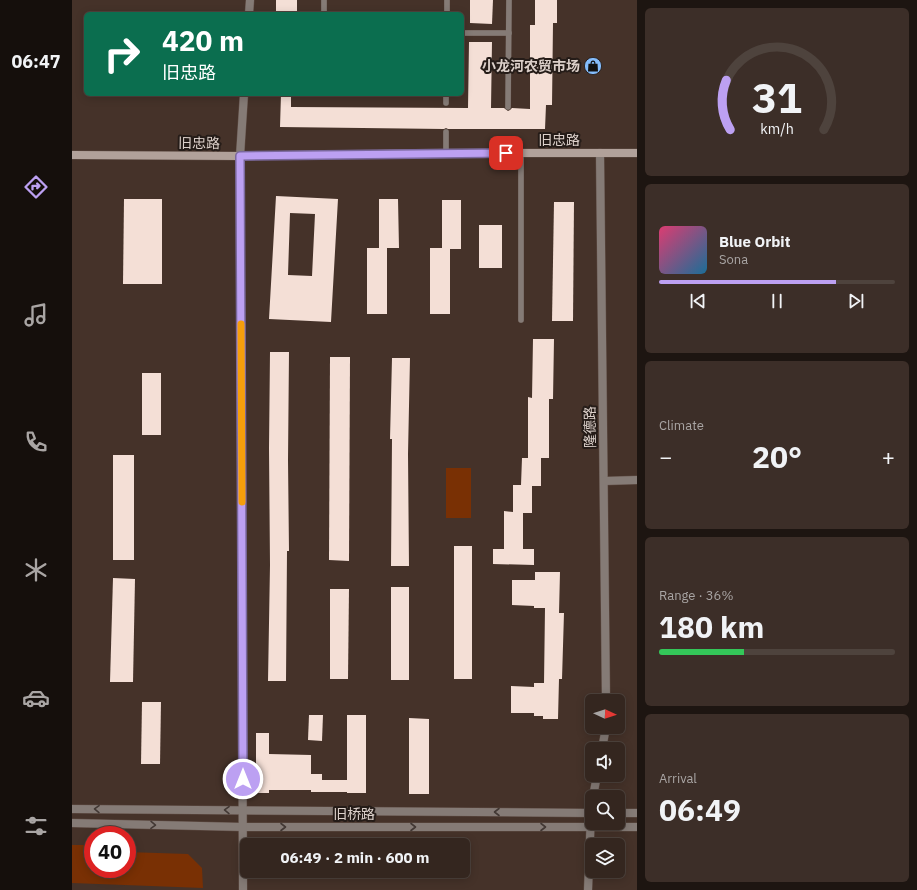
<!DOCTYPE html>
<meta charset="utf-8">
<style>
:root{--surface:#34261f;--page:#3c2e28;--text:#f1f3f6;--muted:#a9a5a4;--line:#4e433d;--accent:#bca0f2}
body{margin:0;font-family:"IBM Plex Sans","Noto Sans SC",sans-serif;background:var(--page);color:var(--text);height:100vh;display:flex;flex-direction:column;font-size:15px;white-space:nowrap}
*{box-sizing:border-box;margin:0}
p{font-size:13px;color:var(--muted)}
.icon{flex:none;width:22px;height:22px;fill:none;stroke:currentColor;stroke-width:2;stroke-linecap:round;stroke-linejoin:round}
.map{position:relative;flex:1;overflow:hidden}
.details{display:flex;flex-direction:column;gap:8px;padding:8px;background:#1d1511;width:280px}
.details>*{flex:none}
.banner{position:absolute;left:12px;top:12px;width:380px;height:84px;border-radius:6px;box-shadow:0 2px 10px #0003,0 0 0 1px var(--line);background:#0b6e4f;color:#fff;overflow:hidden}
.needle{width:26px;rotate:93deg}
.tools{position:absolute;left:513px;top:694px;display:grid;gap:8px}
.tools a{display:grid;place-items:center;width:40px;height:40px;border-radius:6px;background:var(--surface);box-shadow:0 2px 10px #0003,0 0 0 1px var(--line);font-size:20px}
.speed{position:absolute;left:12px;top:826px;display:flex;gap:8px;font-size:20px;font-weight:700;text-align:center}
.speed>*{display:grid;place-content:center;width:52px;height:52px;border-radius:50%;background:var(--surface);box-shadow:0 2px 10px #0003,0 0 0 1px var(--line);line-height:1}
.speed .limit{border:6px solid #d22;background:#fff;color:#111}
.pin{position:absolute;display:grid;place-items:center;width:34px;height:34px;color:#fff;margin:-17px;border-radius:8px;box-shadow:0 2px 6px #0006}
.me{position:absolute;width:44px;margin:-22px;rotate:0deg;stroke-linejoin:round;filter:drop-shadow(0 0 3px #0008)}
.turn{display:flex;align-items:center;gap:14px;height:84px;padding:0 12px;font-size:18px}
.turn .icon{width:52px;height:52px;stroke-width:2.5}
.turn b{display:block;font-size:28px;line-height:34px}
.big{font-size:30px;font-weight:700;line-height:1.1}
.details .card{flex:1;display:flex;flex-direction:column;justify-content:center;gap:6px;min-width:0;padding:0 14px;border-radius:6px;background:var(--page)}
.details .dial{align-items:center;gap:0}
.dial svg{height:104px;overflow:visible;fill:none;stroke:var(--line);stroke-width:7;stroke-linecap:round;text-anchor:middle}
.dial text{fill:var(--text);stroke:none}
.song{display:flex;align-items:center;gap:12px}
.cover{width:48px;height:48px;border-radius:6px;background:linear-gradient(135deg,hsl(340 70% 55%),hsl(200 70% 35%))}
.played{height:4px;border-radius:2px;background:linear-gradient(90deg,var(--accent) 75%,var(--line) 75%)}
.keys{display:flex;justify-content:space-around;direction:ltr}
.heat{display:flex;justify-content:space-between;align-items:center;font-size:22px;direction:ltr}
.charge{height:6px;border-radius:3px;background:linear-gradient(90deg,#34c759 36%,var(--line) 0)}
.trip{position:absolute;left:168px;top:838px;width:230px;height:40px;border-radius:6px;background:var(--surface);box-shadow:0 2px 10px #0003,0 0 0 1px var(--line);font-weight:700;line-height:40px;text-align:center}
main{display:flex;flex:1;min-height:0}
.dock{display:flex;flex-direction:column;width:72px;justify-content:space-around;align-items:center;background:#150f0c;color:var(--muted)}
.dock .icon{width:28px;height:28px}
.dock .current{color:var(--accent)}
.dock b{font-size:18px;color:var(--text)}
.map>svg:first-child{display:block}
.green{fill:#793004}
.building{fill:#f4dfd6;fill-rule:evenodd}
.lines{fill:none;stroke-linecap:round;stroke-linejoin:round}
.service-casing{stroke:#604e46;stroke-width:6}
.minor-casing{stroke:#604e46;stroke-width:9}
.tertiary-casing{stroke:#604e46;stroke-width:9}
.secondary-casing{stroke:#604e46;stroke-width:9}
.service{stroke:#857b76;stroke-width:5.5}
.minor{stroke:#857b76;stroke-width:8}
.tertiary{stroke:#857b76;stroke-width:8}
.secondary{stroke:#b1a19a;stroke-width:8}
.oneway{stroke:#423834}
.route-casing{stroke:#7a689d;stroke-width:10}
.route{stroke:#bca0f2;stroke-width:7}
.slow{stroke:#f59e0b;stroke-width:7}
.labels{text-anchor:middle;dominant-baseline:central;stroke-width:4;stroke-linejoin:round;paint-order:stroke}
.poi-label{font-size:14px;font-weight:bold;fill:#dcd0ca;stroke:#251c18;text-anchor:end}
.street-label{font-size:14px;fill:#dcd0ca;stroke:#251c18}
</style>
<main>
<nav class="dock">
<b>06:47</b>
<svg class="icon current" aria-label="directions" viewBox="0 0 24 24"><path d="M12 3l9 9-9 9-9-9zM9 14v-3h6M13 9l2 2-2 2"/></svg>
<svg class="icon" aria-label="music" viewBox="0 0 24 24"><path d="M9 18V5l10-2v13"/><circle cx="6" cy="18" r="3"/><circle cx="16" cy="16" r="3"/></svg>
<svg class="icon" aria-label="phone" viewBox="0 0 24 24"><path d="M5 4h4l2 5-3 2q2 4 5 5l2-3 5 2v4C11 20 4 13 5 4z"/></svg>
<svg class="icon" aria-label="climate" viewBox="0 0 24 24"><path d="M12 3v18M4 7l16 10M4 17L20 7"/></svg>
<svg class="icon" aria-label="car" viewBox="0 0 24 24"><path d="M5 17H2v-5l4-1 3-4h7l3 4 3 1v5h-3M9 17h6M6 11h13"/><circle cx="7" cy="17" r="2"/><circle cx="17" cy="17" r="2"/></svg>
<svg class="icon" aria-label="filters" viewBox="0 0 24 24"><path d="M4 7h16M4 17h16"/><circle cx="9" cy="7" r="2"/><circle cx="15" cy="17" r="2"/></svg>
</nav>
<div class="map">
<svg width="565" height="890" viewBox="0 0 565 890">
<rect width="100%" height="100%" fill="#453229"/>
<!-- green -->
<g class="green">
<rect x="374" y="468" width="25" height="50"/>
<path d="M0 845H13L21 846V869H55V852L116 854 130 868 131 888 0 883Z"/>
</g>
<!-- building -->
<g class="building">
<rect x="204" y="0" width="21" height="12"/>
<path d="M398 0H421L420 24 398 23Z"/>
<path d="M463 0H485V23H481L480 105H474L473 129H376L374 128 372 129 208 127 209 94H219V107L396 108 397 42H420L419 108H432L436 111 438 110 440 108 458 109V25H463Z"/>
<path d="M204 196 266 199 259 322 197 319ZM218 213 243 214 240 276 216 275Z"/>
<path d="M52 199H90V284H51Z"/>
<path d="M307 199H326L327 248H315V314H295V248H307Z"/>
<path d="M370 200H389V249H378V314H358V248H370Z"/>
<path d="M482 202H502L501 321H480Z"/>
<rect x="407" y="225" width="23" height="43"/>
<path d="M461 339H482L481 399H477V458H469V486H460V513H451V549H462V565L421 564V549H432V511L441 512V485H449L450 458H456V397L460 398Z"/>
<path d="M198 352H217L216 460 217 551H215L214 681H196L198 565 197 448Z"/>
<path d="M258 357H278L277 561 257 560Z"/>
<path d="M320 358H338L336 454 337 566H319L320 439H318Z"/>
<rect x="70" y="373" width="19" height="62"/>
<rect x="41" y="455" width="21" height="105"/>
<rect x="382" y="546" width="18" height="133"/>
<path d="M463 572H488L487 613H492L490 679H487L486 719H471V716H462V713H439V686L462 687V683H472L473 608H462V606L440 605V580H463Z"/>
<path d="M41 578 63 579 61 682H38Z"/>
<rect x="319" y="587" width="18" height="93"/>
<path d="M258 589H277L276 679H258Z"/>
<path d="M70 702H89L88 764H69Z"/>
<path d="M237 715H251L250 741 236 740Z"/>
<path d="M275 715H294V793H275V792H239V790H197V793H184V733H197V754L239 755V774H250V780H275Z"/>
<path d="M337 718 357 719V794H337Z"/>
</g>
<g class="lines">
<defs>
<g id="service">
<path d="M252 14V0"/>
<path d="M375 14V0"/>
<path d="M390 33H437"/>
<path d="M374 103V94"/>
<path d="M436 107 437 0"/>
<path d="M374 153V132"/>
<path d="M449 153V320"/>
</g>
<g id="minor">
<path d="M528 153 534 701"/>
<path d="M532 481 565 480"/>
<path d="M530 749 534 727"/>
<path d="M521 797 525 775"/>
<path d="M516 890 519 813 520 805"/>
</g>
<g id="tertiary">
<path d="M177 14 178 0"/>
<path d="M0 809 520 813"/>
<path d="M546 813H565"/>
<path d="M0 823 171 827H565"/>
<path d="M171 890 168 156 172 94"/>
</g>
<path id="secondary" d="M0 155 168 156 374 153H565"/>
</defs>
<!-- service casing -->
<use href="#service" class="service-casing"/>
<!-- minor casing -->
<use href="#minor" class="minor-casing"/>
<!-- tertiary casing -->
<use href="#tertiary" class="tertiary-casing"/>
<!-- secondary casing -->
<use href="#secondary" class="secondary-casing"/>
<!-- service -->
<use href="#service" class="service"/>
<!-- minor -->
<use href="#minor" class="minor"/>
<!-- tertiary -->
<use href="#tertiary" class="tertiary"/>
<!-- secondary -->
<use href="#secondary" class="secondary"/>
</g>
<!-- one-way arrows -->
<defs><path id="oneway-chevron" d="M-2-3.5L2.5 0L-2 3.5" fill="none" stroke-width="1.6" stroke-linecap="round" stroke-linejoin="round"/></defs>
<g class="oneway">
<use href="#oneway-chevron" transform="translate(25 809) rotate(-179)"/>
<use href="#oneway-chevron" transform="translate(155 810) rotate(-179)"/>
<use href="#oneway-chevron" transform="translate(425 812) rotate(-180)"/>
<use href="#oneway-chevron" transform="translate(81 825) rotate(1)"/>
<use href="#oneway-chevron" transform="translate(211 827)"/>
<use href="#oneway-chevron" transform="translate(341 827)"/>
<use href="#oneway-chevron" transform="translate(471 827)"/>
</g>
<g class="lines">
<defs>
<path id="route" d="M171 779 168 156 434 153"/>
</defs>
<!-- route casing -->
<use href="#route" class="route-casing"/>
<!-- route -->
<use href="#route" class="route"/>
<!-- slow -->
<path class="slow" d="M169 324 170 502"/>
</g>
<!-- icons -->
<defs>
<symbol id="shop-disc" viewBox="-11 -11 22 22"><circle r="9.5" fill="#84bcfb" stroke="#251c18"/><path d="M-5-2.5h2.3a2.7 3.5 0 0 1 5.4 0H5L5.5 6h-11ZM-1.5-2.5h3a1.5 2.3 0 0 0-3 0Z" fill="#111"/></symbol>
</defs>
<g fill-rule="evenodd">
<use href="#shop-disc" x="511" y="56" width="20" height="20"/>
</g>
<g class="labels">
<!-- poi labels -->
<g class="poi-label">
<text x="508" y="66">小龙河农贸市场</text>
</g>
<!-- street labels -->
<g class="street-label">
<text x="487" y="140">旧忠路</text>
<text transform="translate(127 143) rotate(1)">旧忠路</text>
<text transform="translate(518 427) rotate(-91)">隆德路</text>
<text x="282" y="814">旧桥路</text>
</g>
</g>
</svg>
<div class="tools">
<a><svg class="needle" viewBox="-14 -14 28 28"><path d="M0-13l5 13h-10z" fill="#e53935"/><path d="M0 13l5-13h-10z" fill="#a9a5a4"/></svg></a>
<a><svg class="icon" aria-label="sound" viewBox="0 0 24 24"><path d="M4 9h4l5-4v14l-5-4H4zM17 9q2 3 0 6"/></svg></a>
<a><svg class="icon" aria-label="search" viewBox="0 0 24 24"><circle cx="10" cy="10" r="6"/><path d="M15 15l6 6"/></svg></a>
<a><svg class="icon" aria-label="layers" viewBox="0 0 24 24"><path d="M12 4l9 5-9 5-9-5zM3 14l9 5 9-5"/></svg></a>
</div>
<div class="speed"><div class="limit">40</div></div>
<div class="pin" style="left:434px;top:153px;background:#d93025"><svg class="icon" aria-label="arrive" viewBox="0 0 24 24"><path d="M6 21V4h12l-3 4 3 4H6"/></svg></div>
<svg class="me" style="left:171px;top:779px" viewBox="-20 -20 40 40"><circle r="17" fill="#bca0f2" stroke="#fff" stroke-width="3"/><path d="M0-11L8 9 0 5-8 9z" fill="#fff"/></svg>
<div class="trip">06:49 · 2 min · 600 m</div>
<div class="banner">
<div class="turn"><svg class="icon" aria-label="right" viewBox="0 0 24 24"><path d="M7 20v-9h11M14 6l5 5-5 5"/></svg><div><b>420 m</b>旧忠路</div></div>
</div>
</div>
<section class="details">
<div class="card dial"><svg viewBox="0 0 100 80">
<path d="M14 69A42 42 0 1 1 86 69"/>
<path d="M14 69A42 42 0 0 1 11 31" stroke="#bca0f2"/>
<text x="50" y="56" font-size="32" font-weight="700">31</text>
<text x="50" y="72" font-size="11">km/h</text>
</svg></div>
<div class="card">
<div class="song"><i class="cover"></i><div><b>Blue Orbit</b><p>Sona</p></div></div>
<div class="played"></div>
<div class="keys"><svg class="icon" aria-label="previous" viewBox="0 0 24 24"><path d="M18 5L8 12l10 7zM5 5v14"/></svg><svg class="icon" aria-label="pause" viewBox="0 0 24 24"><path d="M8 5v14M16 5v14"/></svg><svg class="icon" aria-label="next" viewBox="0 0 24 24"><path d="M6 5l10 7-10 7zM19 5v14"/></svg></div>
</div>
<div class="card"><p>Climate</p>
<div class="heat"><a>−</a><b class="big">20°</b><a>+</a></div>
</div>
<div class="card"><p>Range · 36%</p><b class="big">180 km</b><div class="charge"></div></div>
<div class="card"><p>Arrival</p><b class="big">06:49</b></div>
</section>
</main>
